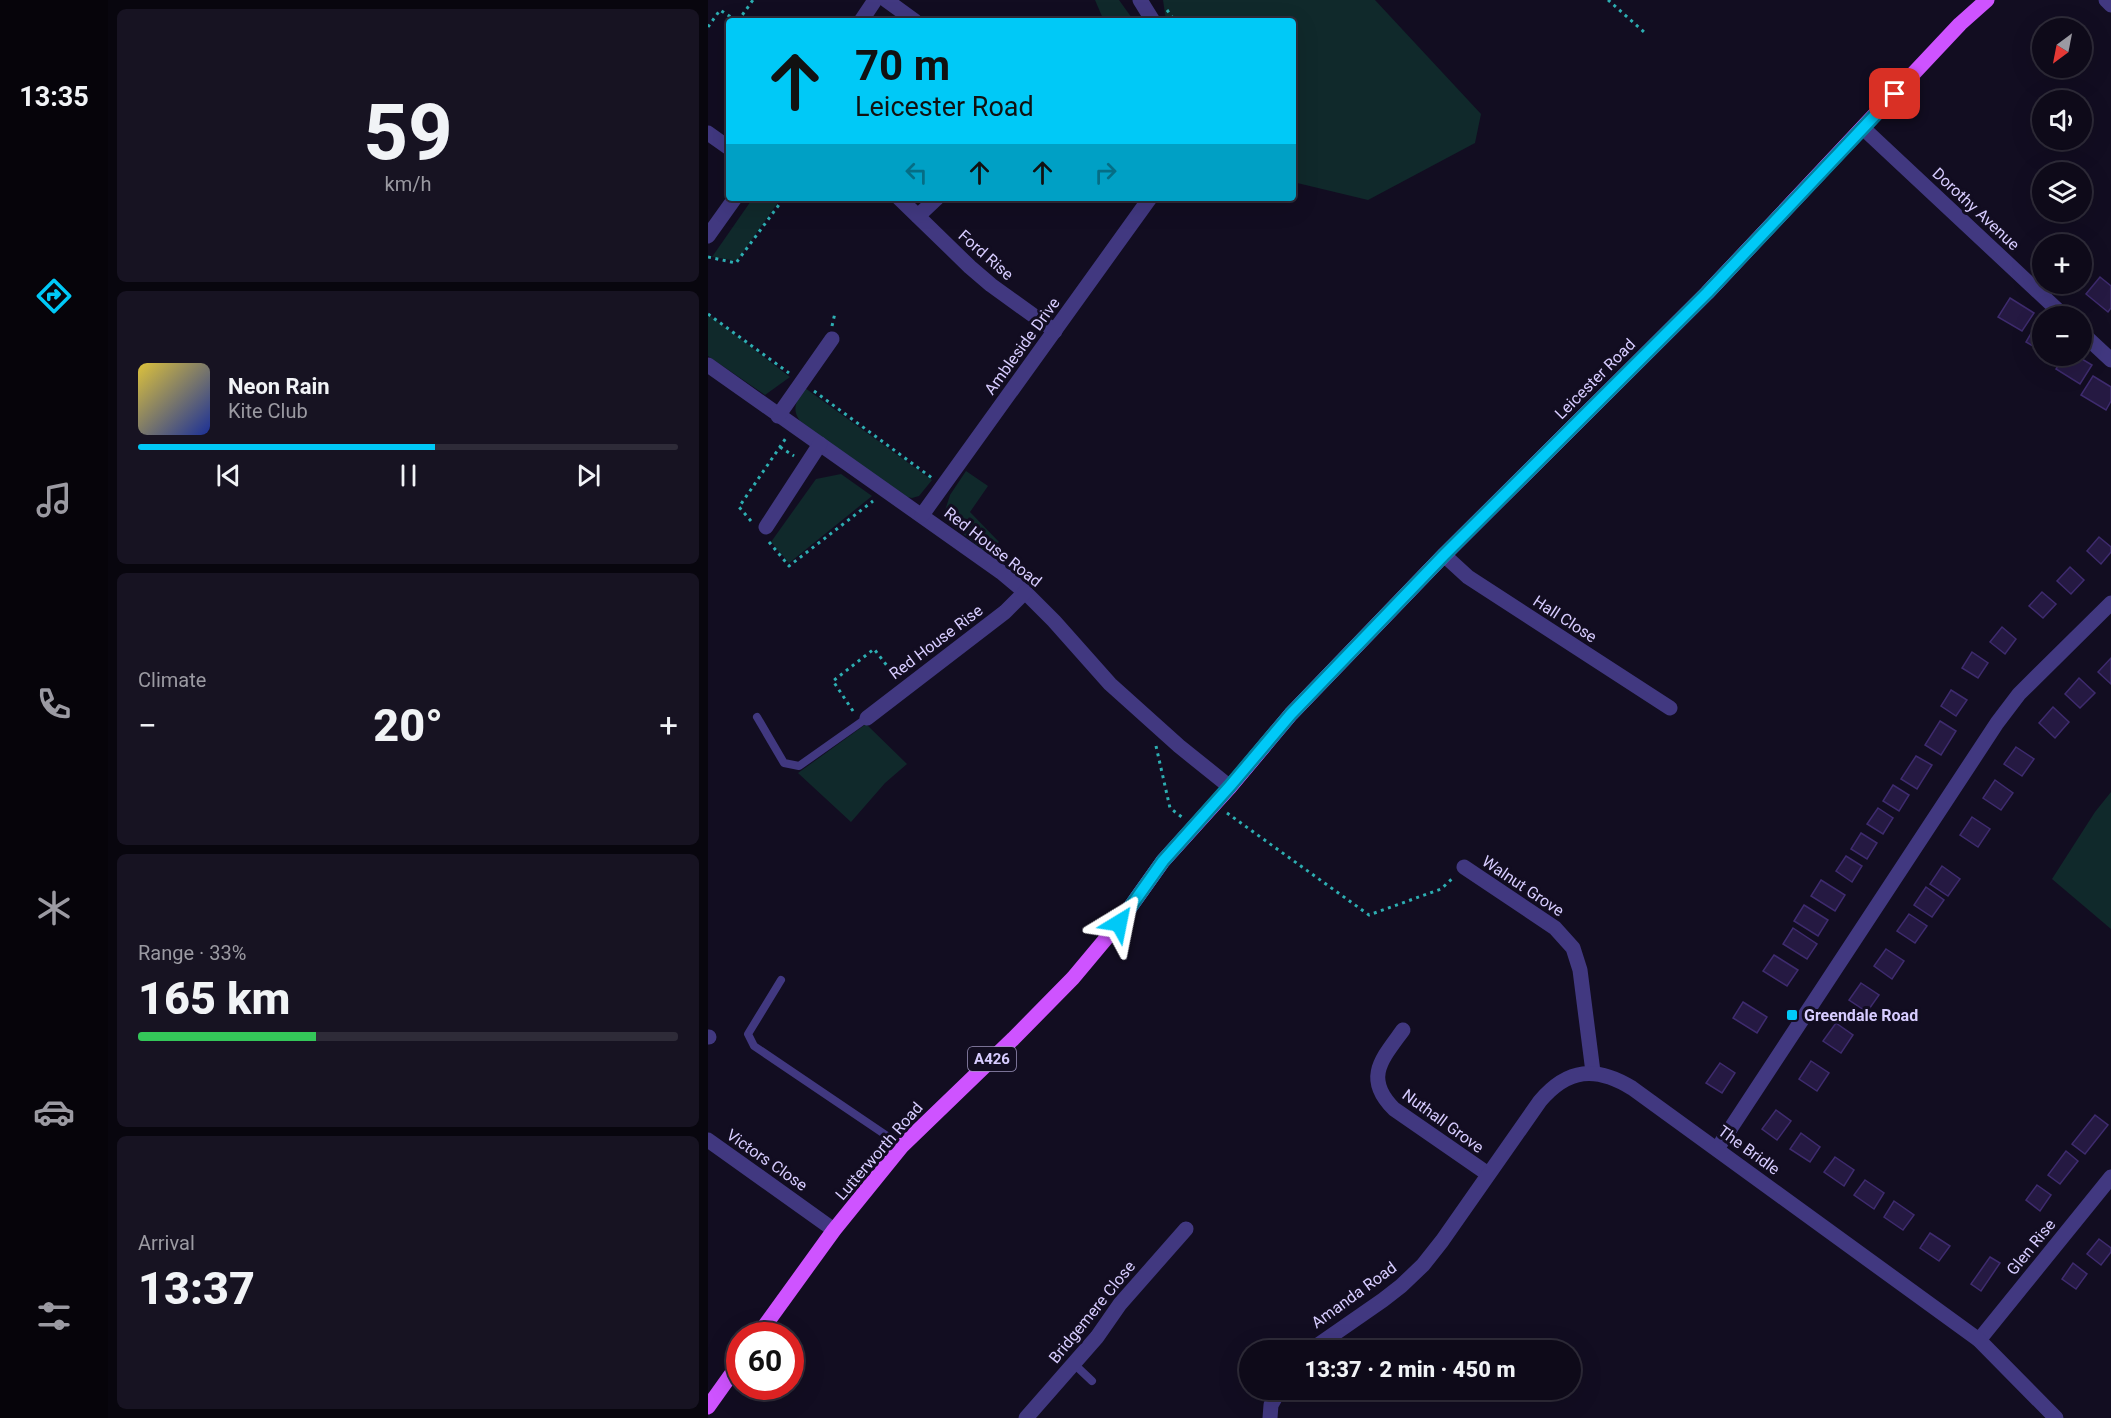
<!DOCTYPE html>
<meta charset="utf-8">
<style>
:root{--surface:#0e0a19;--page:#171322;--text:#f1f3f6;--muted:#9b9aa2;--line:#2e2b38;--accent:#00c9f7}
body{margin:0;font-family:Roboto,sans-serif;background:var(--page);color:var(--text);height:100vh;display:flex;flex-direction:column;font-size:22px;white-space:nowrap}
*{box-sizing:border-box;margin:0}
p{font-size:20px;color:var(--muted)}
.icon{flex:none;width:33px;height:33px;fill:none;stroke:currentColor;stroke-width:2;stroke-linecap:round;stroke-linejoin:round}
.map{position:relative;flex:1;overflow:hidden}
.drawer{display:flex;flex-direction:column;gap:9px;padding:9px;background:#08060e;width:600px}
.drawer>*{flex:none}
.top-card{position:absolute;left:18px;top:18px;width:570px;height:183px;border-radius:6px;box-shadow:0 6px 24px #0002,0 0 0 2px var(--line);background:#00c9f7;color:#111;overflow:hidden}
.needle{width:39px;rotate:212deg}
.controls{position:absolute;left:1324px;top:18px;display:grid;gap:12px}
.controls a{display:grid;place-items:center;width:60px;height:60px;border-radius:50%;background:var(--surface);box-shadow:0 6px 24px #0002,0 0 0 2px var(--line);font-size:30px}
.speed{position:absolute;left:18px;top:1322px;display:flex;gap:12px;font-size:30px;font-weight:700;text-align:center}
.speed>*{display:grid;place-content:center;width:78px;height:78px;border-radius:50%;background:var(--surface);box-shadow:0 6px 24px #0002,0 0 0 2px var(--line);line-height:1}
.speed .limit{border:9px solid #d22;background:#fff;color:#111}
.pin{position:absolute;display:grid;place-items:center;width:51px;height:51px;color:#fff;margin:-26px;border-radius:12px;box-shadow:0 3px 9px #0006}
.me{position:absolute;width:66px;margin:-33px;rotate:35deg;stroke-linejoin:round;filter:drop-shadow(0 0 4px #0008)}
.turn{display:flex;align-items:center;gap:21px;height:126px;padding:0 30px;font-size:27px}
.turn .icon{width:78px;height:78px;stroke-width:2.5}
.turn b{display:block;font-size:42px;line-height:51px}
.lanes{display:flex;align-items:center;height:57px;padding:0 30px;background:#0003;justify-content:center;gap:30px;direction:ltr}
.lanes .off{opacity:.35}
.big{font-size:45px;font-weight:800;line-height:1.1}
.drawer .tile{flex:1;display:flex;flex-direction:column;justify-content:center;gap:9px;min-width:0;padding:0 21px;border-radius:9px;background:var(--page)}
.drawer .dial{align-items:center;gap:0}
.dial b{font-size:78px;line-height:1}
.song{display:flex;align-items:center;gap:18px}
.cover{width:72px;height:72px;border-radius:9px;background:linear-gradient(135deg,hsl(50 70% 55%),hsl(230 70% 35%))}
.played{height:6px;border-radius:3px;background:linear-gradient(90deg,var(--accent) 55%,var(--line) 55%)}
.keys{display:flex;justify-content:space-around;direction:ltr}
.heat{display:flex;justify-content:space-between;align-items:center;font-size:33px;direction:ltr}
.charge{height:9px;border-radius:4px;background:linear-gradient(90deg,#34c759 33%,var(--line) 0)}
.trip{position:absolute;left:531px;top:1340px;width:342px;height:60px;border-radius:30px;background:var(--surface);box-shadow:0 6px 24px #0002,0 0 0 2px var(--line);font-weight:800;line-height:60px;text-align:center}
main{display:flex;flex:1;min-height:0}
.dock{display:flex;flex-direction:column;width:108px;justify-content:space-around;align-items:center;background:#06040a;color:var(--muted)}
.dock .icon{width:42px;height:42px}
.dock .current{color:var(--accent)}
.dock b{font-size:27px;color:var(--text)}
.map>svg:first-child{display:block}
.green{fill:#10292b}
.building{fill:#251942;stroke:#3e2b6e;stroke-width:1.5}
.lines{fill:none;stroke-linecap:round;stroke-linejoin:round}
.path{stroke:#2daeb2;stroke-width:3;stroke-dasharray:3 4.5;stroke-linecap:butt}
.lane{stroke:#413880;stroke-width:8}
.street{stroke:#413880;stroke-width:15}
.primary{stroke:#ce53ff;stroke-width:15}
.route-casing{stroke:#0083a1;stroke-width:15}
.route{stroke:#00c9f7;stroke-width:10}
.poi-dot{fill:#00c9f7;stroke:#120d21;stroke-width:2}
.labels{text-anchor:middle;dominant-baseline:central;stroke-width:6;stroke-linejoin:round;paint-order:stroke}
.shield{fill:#120d21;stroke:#9c93bc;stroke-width:1.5}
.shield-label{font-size:15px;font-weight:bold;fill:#d7ccff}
.street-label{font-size:16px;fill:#d7ccff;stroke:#120d21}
.poi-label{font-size:16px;font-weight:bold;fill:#d7ccff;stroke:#120d21;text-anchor:start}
</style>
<main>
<nav class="dock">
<b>13:35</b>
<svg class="icon current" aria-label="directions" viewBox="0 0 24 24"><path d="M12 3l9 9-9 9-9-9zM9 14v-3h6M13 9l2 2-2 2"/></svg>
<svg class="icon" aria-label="music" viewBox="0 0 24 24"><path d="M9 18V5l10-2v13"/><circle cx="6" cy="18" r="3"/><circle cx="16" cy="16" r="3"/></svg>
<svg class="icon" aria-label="phone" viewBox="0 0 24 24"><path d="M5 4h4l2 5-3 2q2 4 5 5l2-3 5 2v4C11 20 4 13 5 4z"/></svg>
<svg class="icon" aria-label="climate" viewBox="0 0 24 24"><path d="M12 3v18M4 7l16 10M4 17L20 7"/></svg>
<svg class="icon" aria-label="car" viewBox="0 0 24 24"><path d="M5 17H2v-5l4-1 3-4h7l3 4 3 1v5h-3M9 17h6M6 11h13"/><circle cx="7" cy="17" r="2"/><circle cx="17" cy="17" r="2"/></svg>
<svg class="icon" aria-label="filters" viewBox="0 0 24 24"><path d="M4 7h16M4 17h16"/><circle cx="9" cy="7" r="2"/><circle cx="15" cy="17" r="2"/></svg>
</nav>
<section class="drawer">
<div class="tile dial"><b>59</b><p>km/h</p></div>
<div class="tile">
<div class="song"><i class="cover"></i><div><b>Neon Rain</b><p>Kite Club</p></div></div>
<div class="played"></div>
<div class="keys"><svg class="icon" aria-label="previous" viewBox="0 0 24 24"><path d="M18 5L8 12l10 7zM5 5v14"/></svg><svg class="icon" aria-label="pause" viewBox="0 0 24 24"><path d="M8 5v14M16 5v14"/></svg><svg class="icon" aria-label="next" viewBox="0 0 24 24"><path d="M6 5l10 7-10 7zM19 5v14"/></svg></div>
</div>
<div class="tile"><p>Climate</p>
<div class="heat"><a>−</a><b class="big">20°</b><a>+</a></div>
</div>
<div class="tile"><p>Range · 33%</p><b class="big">165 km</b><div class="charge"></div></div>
<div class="tile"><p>Arrival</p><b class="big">13:37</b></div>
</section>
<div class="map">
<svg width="1403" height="1418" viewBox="0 0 1403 1418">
<rect width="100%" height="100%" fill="#120d21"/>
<!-- green -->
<g class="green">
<path d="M387 0H411L426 21H396Z"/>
<path d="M455 0H667L773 114 767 143 660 200 585 182V21H458Z"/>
<path d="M45 198H73L29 261 4 257Z"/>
<path d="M0 314 82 377 57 395 0 356Z"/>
<path d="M97 388 224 480 211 496 204 498 195 496 92 421C83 408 89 400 97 388Z"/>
<path d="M258 471 280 486 262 512 291 542 278 553 235 517 242 495Z"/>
<path d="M133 474 164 496 81 563 63 542 108 479Z"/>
<path d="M158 724 199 764 177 783 143 822 90 773Z"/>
<path d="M1403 792V929L1344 879 1387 812Z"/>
</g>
<!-- building -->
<g class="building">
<path d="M1392 277 1403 286V308L1400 312 1378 294Z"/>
<path d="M1302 298 1326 313 1314 331 1290 317Z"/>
<path d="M1329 323 1335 326V352L1318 342Z"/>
<path d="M1356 356H1369L1384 365 1372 384 1348 369Z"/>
<path d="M1385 376 1403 387V401L1398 410 1373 395Z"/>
<path d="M1391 537 1403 547V552L1393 564 1379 551Z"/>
<path d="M1362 567 1376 580 1363 594 1349 581Z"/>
<path d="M1334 592 1348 604 1335 618 1321 606Z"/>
<path d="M1294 627 1308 639 1297 654 1282 642Z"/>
<path d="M1264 652 1280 663 1270 678 1254 668Z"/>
<path d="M1403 658V684L1390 672Z"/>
<path d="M1371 678 1387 693 1372 708 1357 694Z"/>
<path d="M1243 690 1259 700 1248 716 1233 706Z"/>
<path d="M1345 707 1361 722 1347 738 1331 723Z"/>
<path d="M1232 721 1248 731 1233 755 1217 745Z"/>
<path d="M1308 747 1326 759 1314 776 1296 764Z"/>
<path d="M1208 756 1224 765 1209 789 1193 779Z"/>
<path d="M1287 780 1305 793 1293 810 1275 798Z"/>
<path d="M1185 785 1201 795 1191 811 1175 801Z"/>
<path d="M1170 808 1185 818 1175 834 1159 824Z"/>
<path d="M1264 817 1282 829 1270 847 1252 835Z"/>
<path d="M1153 833 1169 843 1159 859 1143 849Z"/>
<path d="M1138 856 1154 866 1144 882 1128 871Z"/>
<path d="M1234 866 1252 879 1240 896 1222 884Z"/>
<path d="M1113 880 1137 895 1127 911 1103 896Z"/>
<path d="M1218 887 1236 900 1224 917 1206 905Z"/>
<path d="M1096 905 1120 920 1110 936 1086 921Z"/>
<path d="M1201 914 1219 926 1207 943 1189 931Z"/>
<path d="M1085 928 1109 944 1099 959 1075 944Z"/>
<path d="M1178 949 1196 961 1184 979 1166 966Z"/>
<path d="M1066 955 1090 970 1079 986 1055 971Z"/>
<path d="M1153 983 1171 995 1159 1012 1141 1000Z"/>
<path d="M1035 1002 1059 1017 1049 1033 1025 1018Z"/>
<path d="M1128 1023 1145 1035 1133 1053 1115 1041Z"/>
<path d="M1103 1061 1121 1073 1109 1091 1091 1079Z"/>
<path d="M1012 1063 1027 1073 1014 1093 998 1083Z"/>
<path d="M1068 1110 1083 1121 1069 1140 1054 1129Z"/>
<path d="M1387 1115 1400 1125 1377 1154 1364 1144Z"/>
<path d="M1093 1133 1112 1147 1102 1162 1082 1149Z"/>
<path d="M1358 1151 1370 1161 1352 1184 1340 1175Z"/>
<path d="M1127 1157 1146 1170 1136 1186 1116 1172Z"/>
<path d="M1157 1180 1176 1193 1166 1209 1146 1195Z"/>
<path d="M1329 1185 1343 1195 1332 1211 1318 1200Z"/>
<path d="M1186 1201 1206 1215 1195 1230 1176 1217Z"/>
<path d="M1222 1233 1242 1246 1231 1261 1212 1248Z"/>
<path d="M1391 1239 1403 1248V1252L1393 1265 1379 1254Z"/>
<path d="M1282 1257 1292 1263 1273 1291 1263 1284Z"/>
<path d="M1365 1263 1379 1274 1368 1289 1354 1279Z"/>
</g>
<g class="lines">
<!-- path -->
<g class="path">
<path d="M900 0 936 32"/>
<path d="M459 10 467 21"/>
<path d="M30 21 45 0"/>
<path d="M0 27 12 10 29 21"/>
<path d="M0 257 28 263 76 198"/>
<path d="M0 314 81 373"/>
<path d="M124 326 127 313"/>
<path d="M106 391 224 478"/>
<path d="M72 447 86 456"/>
<path d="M43 521 31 507 78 438"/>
<path d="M61 542 81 566 165 501"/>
<path d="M145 711 125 681 166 649 187 676"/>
<path d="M448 746 462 808 475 818"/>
<path d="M519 813 661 915 733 889 746 877"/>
</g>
<!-- lane -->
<g class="lane">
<path d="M49 717 76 763 91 766 159 718"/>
<path d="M73 980 40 1034 46 1046 194 1146"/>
<path d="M366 1364 384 1381"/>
</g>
<!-- street -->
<g class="street">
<path d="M178 0 207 21"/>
<path d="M432 0 445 21"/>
<path d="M1398 0 1403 5"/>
<path d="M153 21 167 0"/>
<path d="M1155 128 1356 316"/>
<path d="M0 133 21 148"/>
<path d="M191 198 262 267 283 285 347 331"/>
<path d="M210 216 229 198"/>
<path d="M0 236 27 198"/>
<path d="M1374 333 1403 360"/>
<path d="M0 365 293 572 317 592 346 621 402 684 471 746 522 787"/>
<path d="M70 416 124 339"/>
<path d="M214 515 442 198"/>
<path d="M58 527 112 444"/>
<path d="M736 555 760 577 962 708"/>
<path d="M159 718 297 612 317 592"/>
<path d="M756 867 847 928 865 948 872 970 885 1072"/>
<path d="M695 1030C674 1059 655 1078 686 1109L780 1174"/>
<path d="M0 1037H1"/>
<path d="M0 1140 126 1230"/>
<path d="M1009 1149 1289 723 1311 694 1403 603"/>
<path d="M1271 1340 1403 1177"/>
<path d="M603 1350 675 1300 693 1286 715 1265 734 1241 832 1101C860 1068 888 1066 924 1088L1271 1340 1348 1418"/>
<path d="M318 1418 389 1337 412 1304 478 1229"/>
<path d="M562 1418 563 1405 572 1389"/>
</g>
<!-- primary -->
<g class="primary">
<path d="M50 1335 126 1230 194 1146 305 1039 365 978 411 923 455 861 522 787 583 714 736 555 999 293 1252 24 1279 0"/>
<path d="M0 1407 32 1362"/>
</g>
</g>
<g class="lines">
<defs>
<path id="route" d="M411 923 455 861 522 786 583 714 736 555 999 293 1187 94"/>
</defs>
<!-- route casing -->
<use href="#route" class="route-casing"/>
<!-- route -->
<use href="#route" class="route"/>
</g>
<!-- markers -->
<rect class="poi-dot" x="1078" y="1009" width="12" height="12" rx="3"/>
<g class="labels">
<!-- shield labels -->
<rect class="shield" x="260" y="1047" width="48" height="24" rx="4.5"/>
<g class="shield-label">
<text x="284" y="1059">A426</text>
</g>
<!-- street labels -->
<g class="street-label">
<text transform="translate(1268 209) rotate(43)">Dorothy Avenue</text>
<text transform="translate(278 255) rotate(41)">Ford Rise</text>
<text transform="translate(314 346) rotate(-54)">Ambleside Drive</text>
<text transform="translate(887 379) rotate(-45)">Leicester Road</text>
<text transform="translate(285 547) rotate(38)">Red House Road</text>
<text transform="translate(857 619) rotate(33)">Hall Close</text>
<text transform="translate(228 642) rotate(-37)">Red House Rise</text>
<text transform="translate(815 886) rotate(34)">Walnut Grove</text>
<text transform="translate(735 1121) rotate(36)">Nuthall Grove</text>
<text transform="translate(1041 1150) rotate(36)">The Bridle</text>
<text transform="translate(171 1151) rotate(-49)">Lutterworth Road</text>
<text transform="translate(59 1160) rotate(35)">Victors Close</text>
<text transform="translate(1323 1247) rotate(-51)">Glen Rise</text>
<text transform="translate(646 1295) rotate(-36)">Amanda Road</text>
<text transform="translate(384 1312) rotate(-51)">Bridgemere Close</text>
</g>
<!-- poi labels -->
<g class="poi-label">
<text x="1096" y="1015">Greendale Road</text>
</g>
</g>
</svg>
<div class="controls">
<a><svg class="needle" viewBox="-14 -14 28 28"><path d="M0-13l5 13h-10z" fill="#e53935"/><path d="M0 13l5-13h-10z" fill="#9b9aa2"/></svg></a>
<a><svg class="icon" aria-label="sound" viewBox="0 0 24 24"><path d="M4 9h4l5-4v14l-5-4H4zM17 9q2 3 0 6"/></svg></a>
<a><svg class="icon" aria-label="layers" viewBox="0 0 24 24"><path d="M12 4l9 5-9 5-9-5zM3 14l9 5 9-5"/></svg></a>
<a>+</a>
<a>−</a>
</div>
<div class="speed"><div class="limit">60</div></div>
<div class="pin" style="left:1187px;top:94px;background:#d93025"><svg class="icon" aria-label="arrive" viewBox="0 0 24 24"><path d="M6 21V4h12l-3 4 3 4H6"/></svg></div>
<svg class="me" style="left:411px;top:923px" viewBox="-20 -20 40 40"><path d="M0-17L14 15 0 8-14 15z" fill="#00c9f7" stroke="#fff" stroke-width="4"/></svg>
<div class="trip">13:37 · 2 min · 450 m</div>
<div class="top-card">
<div class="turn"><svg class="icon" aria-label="ahead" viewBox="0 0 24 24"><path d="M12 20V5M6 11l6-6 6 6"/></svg><div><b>70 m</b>Leicester Road</div></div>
<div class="lanes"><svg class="icon off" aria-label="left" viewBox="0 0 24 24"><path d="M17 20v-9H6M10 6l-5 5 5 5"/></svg><svg class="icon" aria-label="ahead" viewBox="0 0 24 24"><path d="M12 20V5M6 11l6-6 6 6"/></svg><svg class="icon" aria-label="ahead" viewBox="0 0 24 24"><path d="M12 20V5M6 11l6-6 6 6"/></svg><svg class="icon off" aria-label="right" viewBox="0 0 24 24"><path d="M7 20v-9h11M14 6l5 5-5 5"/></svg></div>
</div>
</div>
</main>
